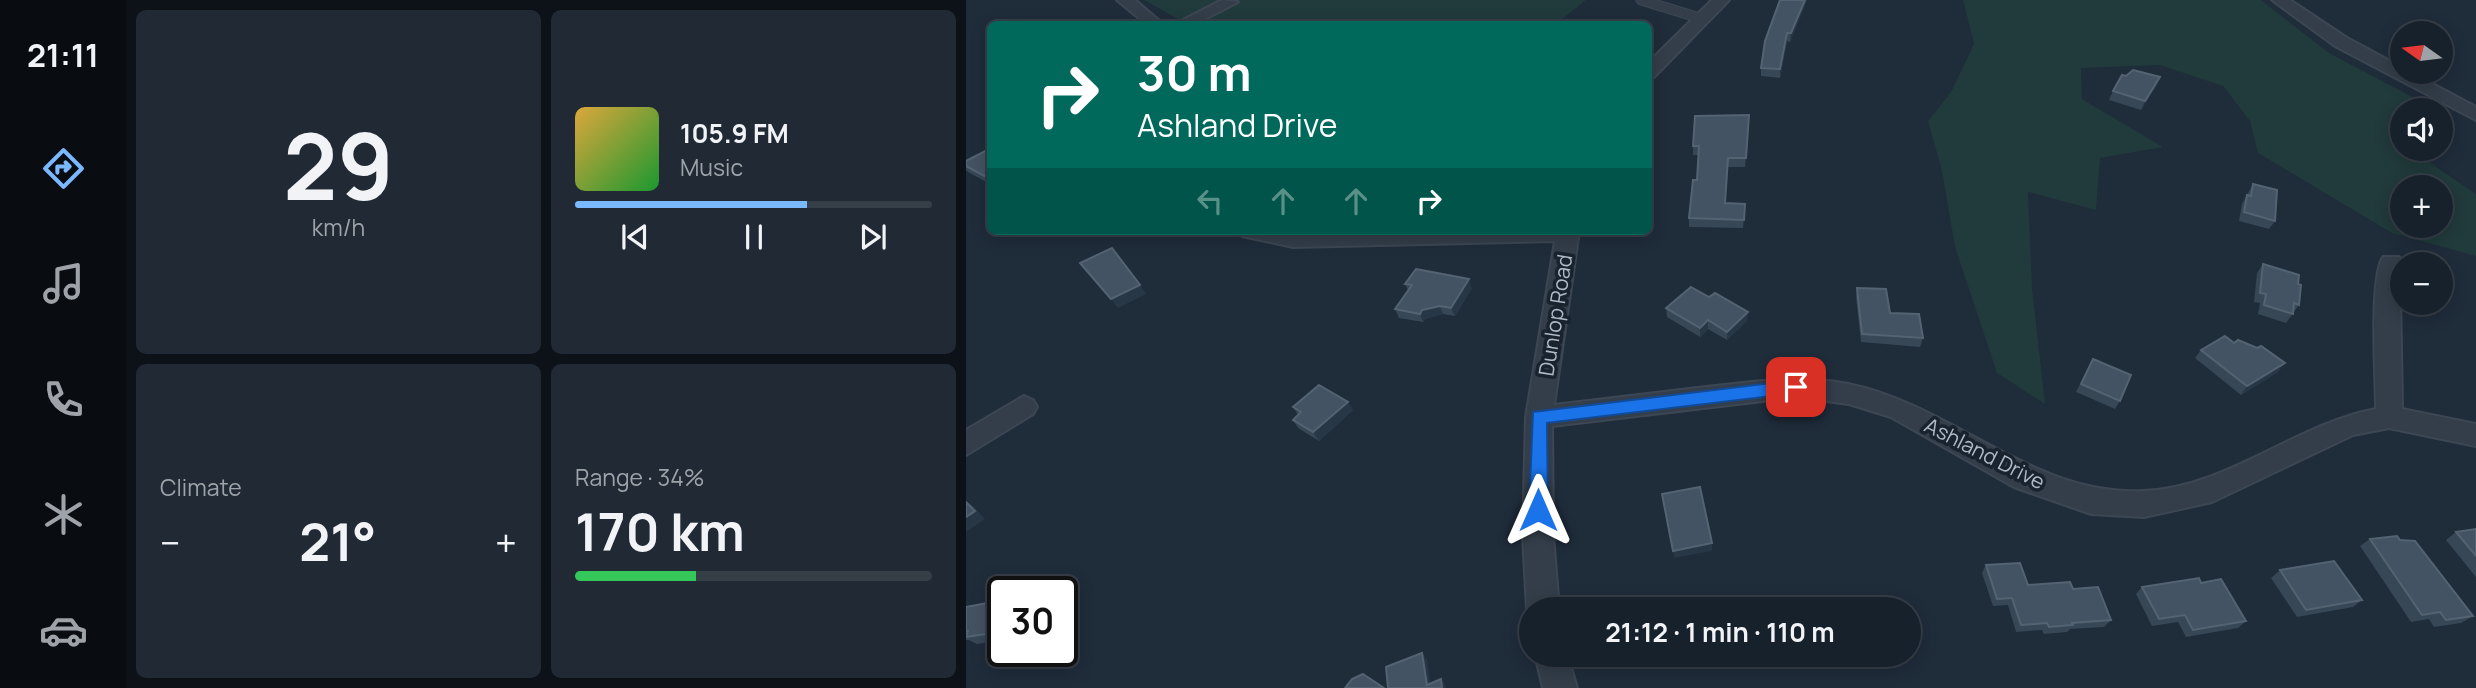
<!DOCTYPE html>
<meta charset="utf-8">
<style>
:root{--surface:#17212c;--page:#202934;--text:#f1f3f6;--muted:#9ea3a9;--line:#363e48;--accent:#7ab8ff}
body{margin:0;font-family:Manrope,sans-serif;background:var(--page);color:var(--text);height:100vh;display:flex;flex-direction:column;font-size:26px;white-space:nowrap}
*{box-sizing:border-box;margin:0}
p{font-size:23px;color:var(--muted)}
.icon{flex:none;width:38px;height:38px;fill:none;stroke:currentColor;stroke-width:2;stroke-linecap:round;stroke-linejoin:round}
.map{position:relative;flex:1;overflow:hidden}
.drawer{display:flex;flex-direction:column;gap:10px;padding:10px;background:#0d1218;width:840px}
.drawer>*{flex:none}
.hud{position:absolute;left:21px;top:21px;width:665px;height:214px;border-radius:10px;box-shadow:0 4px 18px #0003,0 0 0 2px var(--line);background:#00695c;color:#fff;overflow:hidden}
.needle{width:46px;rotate:284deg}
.controls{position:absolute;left:1424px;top:21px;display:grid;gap:14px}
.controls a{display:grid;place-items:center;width:63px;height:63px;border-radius:50%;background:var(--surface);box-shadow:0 4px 18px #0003,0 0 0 2px var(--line);font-size:35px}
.speed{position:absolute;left:21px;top:576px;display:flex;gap:14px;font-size:35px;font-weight:700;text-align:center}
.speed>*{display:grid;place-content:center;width:91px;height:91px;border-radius:50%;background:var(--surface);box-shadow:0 4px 18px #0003,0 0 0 2px var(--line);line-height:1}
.speed .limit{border:4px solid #111;border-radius:10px;background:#fff;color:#111}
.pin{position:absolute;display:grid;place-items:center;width:60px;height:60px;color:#fff;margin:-30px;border-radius:14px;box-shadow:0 4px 10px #0006}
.me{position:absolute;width:77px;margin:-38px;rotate:0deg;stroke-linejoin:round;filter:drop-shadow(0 0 5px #0008)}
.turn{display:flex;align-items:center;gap:24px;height:147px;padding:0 35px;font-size:32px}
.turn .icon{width:91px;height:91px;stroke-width:2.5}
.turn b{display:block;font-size:49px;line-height:60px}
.lanes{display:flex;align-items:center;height:66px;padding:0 35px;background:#0003;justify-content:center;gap:35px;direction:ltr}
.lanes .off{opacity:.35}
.big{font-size:52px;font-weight:700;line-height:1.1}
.drawer .widget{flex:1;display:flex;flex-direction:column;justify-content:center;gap:10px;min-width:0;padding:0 24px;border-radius:10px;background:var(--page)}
.drawer .dial{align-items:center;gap:0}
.dial b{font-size:91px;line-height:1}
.song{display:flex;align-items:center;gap:21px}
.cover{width:84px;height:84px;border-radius:10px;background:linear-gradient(135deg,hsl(40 70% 55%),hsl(130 70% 35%))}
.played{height:7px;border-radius:4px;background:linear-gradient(90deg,var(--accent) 65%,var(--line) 65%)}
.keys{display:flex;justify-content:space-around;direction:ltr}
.heat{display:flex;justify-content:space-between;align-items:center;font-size:38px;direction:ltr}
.charge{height:10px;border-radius:5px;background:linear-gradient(90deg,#34c759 34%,var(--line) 0)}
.drawer .tiles{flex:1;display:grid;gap:10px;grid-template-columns:repeat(2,1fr)}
.trip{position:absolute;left:553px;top:597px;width:402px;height:70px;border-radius:35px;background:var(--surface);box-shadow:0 4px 18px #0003,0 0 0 2px var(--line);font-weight:700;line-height:70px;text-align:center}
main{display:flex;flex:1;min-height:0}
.tabs{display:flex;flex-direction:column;width:126px;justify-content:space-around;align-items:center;background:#090d12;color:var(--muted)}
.tabs .icon{width:49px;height:49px}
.tabs .active{color:var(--accent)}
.tabs b{font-size:32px;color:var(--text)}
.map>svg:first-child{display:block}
.green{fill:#213a3b;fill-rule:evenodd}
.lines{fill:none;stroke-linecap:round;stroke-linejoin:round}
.service-casing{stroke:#3c4753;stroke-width:11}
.minor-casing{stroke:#3c4753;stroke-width:4}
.service{stroke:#333e4a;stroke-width:9}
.minor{fill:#333e4a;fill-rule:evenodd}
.wall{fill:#374756}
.shaded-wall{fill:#283746}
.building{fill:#445363;stroke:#546372;stroke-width:2}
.route{fill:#1a73e8;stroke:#114b97;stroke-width:2}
.labels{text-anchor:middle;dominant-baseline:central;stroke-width:7;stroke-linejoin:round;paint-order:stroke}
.street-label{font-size:21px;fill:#adb9c7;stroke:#18232e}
</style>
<main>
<nav class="tabs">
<b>21:11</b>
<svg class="icon active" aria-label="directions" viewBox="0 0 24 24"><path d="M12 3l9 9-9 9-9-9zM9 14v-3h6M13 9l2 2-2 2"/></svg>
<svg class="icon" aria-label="music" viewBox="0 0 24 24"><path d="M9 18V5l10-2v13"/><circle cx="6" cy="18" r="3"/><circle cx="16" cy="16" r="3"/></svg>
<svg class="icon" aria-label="phone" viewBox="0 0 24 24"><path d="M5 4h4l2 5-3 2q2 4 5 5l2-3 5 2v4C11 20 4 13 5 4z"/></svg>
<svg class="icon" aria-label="climate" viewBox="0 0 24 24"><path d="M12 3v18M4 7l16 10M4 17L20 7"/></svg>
<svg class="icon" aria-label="car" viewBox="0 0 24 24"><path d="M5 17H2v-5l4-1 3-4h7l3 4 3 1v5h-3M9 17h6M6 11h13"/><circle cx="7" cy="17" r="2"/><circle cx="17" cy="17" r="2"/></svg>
</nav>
<section class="drawer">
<div class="tiles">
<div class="widget dial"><b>29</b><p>km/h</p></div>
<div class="widget">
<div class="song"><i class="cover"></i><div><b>105.9 FM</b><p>Music</p></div></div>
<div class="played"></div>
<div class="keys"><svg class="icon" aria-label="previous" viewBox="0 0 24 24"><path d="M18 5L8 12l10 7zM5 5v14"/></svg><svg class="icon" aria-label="pause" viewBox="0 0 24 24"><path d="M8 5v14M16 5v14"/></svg><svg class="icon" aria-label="next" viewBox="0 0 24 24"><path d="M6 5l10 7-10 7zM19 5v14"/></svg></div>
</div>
<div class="widget"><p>Climate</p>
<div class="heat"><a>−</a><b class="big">21°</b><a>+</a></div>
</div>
<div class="widget"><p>Range · 34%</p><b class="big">170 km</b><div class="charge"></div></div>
</div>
</section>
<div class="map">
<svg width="1510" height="688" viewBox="0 0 1510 688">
<rect width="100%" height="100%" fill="#1f2c3a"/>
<!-- green -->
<g class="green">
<path d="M178 0H620L590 24H221Z"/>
<path d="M997 0H1295L1363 53 1471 110H1437V149H1444L1510 194V256L1426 233 1292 153 1284 121 1257 86 1194 65 1115 68 1116 99 1197 147 1134 158 1130 210 1062 192 1066 288 1079 404 1031 373 989 247 976 171 962 121 985 92 1008 44ZM1437 187H1475V226H1437Z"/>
</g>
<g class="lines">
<defs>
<path id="service" d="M675 0 737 19"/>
<g id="minor">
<path d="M151 0H169L197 24H180Z"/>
<path d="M256 0 272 2 229 24H209Z"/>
<path d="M746 0H763L688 77 682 78V63Z"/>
<path d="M1306 0H1324L1381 38 1437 68V72H1444L1510 107V120L1369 46Z"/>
<path d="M273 231H613L588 405C639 399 690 393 740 387 789 382 834 374 882 384 987 405 1066 496 1177 491 1261 488 1329 424 1410 409 1410 377 1403 280 1417 257H1433L1436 262 1434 292 1436 409 1510 424V446L1423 428 1387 435 1246 502 1178 517 1125 514 1048 487 925 417 883 404 830 397 586 426 587 536 593 609H565V618L561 609 557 536 560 417 589 241 327 247 276 236Z"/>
<path d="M58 396 67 400 71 407 67 414 0 455V430Z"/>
<path d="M569 654H601L611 688H577Z"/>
</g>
</defs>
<!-- service casing -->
<use href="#service" class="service-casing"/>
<!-- minor casing -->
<use href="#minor" class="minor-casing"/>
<!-- service -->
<use href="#service" class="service"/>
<!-- minor -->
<use href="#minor" class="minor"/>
</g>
<!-- wall -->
<g class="wall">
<path d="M814 0H841L824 42 821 41 814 78 795 76V68Z"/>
<path d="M1160 76 1194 77 1190 86 1175 110 1143 100 1147 91Z"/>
<path d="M783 115 779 167H762L759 203 779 204 777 228 723 227V218L731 180 732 155H727V146Z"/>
<path d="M24 151V184L2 172 0 170V161Z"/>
<path d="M1287 184 1309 221 1303 229 1273 221 1276 204Z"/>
<path d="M1297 264 1332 284 1333 305 1320 323 1292 314 1294 303 1288 302 1291 273Z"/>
<path d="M439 284 506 288 489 316 477 314 459 319 457 322 433 318 429 309 442 290Z"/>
<path d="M891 288 957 338 954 347 895 342 890 297Z"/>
<path d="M700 308 781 321 761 340 742 329 734 337 701 317Z"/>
<path d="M1268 343 1291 348 1312 372 1275 395 1229 358 1235 350Z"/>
<path d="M1127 359 1154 401 1149 409 1110 392Z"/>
<path d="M327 407 387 410 353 441 332 428 327 420 332 415Z"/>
<path d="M1510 529V577L1480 540 1490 532Z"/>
<path d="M1404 539 1434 540 1507 616 1495 623 1468 627 1463 619 1445 622 1394 546Z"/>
<path d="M1020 565 1062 585 1145 620 1138 627 1104 629 1101 632 1078 634 1076 630 1050 632 1042 605 1027 606 1016 573Z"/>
<path d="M1314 570 1396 600 1387 607 1331 617 1305 578Z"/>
<path d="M1235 583 1280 621 1272 628 1220 637 1212 622 1186 626 1170 594 1176 587Z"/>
<path d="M37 600V640L11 644 3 640H0V607Z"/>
</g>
<!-- shaded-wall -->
<g class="shaded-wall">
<path d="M839 0H841L824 42 825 33Z"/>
<path d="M821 33V41L814 78V69Z"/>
<path d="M1194 77 1190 86 1175 110 1179 101Z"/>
<path d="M503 279 506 288 489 316 485 308Z"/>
<path d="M174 285 180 294 152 308 145 299Z"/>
<path d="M474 306 477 314 459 319 457 322 454 314 456 310Z"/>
<path d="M782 312 781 321 761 340V332Z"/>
<path d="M742 320V329L734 337V328Z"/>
<path d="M1319 363 1312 372 1275 395 1281 386Z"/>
<path d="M382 402 387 410 353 441 347 432Z"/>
<path d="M0 501 7 506 19 519 0 532Z"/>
<path d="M746 543V551L708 558 707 551Z"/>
<path d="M37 621V634L33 632Z"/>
<path d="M456 653 461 660 465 688 461 685Z"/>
<path d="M475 679 479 685 480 688H476Z"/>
</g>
<!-- building -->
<g class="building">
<path d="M814 0H839L825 33H821L814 69 795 68 799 41Z"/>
<path d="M97 21 104 24H89Z"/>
<path d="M1167 70 1194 77 1179 101 1147 91 1156 75 1160 76Z"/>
<path d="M783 115 780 158H762L759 203 779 204 778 220 723 218 727 180H731L733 146H727L729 116Z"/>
<path d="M21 150 24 151V179L0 166V161Z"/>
<path d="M1287 184 1311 190 1309 221 1278 212 1281 195 1285 196Z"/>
<path d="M146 248 174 285 145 299 114 263Z"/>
<path d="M1297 264 1333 275 1332 284 1335 285 1333 305 1328 303 1327 314 1298 305 1300 294 1294 293Z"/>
<path d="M450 269 503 279 485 308 474 306 456 310 454 314 429 309 446 285 439 284Z"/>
<path d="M725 287 743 297 749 293 782 312 761 332 742 320 734 328 700 308Z"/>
<path d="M891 288 920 289 924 313 953 314 957 338 896 334Z"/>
<path d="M1259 336 1268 343 1272 340 1291 348 1295 346 1319 363 1281 386 1235 350Z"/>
<path d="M1127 359 1165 375 1154 401 1115 384Z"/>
<path d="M353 385 382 402 347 432 327 420 335 412 327 407Z"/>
<path d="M734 487 746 543 707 551 696 494Z"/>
<path d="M0 502 9 511 0 517Z"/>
<path d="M1510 529V556L1490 532Z"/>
<path d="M1431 536 1434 540 1449 541 1507 616 1480 620 1474 612 1456 615 1404 539Z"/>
<path d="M1368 561 1396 600 1340 610 1314 570Z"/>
<path d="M1054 563 1062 585 1104 582 1107 589 1132 587 1145 620 1106 623 1107 625 1083 627 1081 623 1055 625 1046 598 1031 599 1020 565Z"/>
<path d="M1233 578 1235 583 1255 579 1280 621 1227 630 1219 615 1193 619 1176 587Z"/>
<path d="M37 600V621L33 632 0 637 2 631H0V607Z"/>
<path d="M456 653 461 685 475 679 476 688H422L420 667Z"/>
<path d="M397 674 418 688H379L386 679Z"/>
</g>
<!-- route -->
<path class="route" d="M830 380 839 387 830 393 581 423 582 510 579 516H566L563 510 567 412Z"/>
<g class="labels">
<!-- street labels -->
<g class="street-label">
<text transform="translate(589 315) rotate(-81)">Dunlop Road</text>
<text transform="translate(1019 453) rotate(27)">Ashland Drive</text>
</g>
</g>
</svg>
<div class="controls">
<a><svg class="needle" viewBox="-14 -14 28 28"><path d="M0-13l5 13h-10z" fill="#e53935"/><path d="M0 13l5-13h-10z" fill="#9ea3a9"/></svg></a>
<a><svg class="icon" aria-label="sound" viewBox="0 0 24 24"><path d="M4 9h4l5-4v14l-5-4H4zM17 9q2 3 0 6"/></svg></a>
<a>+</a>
<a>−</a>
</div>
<div class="speed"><div class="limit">30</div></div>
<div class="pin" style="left:830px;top:387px;background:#d93025"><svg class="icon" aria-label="arrive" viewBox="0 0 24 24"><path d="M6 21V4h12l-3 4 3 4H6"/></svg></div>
<svg class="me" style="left:572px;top:510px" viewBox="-20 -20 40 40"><path d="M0-17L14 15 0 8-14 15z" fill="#1a73e8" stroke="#fff" stroke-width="4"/></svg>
<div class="trip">21:12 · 1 min · 110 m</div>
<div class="hud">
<div class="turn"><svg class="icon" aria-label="right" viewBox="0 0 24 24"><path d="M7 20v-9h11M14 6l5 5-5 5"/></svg><div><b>30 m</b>Ashland Drive</div></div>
<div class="lanes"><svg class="icon off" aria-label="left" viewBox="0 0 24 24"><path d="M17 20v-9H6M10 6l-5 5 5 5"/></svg><svg class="icon off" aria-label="ahead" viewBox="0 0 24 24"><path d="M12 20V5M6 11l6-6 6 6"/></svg><svg class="icon off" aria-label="ahead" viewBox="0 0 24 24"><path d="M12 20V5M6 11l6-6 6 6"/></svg><svg class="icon" aria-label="right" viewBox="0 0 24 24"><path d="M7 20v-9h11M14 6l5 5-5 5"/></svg></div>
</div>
</div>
</main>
